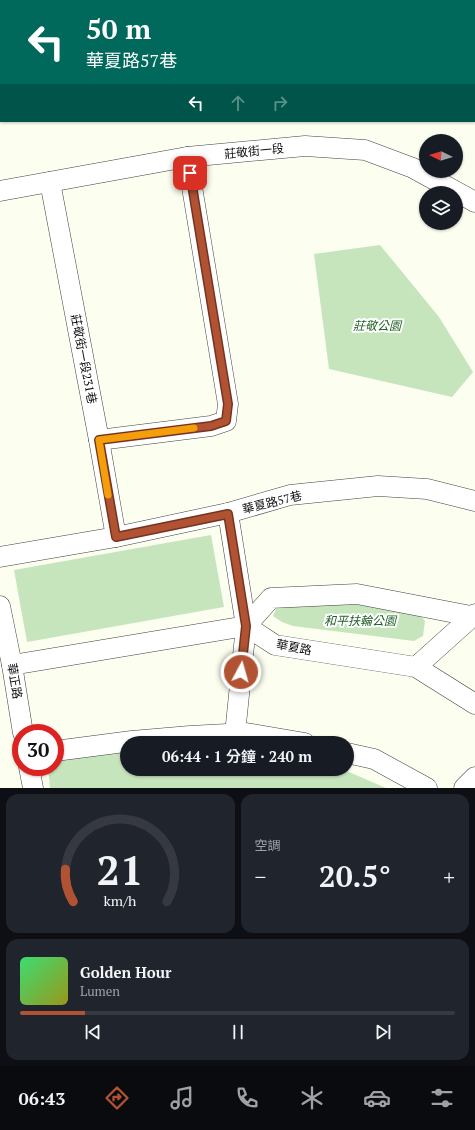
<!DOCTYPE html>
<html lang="zh-TW">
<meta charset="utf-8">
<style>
:root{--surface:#171b24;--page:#20242c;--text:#f1f3f6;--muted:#9ea1a6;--line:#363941;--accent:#b15233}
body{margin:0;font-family:"PT Serif","Noto Sans TC",serif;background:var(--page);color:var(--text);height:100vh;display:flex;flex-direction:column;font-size:15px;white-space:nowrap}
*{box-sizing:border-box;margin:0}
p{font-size:13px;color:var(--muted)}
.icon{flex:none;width:22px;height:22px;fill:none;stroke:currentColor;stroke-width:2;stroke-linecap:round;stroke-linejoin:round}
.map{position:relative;height:788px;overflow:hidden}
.drawer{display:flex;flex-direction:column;gap:6px;padding:6px;background:#0d0f14;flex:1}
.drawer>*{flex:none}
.banner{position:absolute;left:0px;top:0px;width:475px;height:122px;box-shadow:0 1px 3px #0004;background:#00695c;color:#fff;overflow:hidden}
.needle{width:26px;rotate:275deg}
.fabs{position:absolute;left:419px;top:134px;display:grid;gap:8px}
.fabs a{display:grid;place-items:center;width:44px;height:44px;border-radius:50%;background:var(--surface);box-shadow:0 1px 3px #0004;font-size:20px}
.speed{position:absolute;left:12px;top:724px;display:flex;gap:8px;font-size:20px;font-weight:700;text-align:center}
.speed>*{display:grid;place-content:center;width:52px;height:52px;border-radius:50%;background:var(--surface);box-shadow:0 1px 3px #0004;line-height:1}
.speed .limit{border:6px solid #d22;background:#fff;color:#111}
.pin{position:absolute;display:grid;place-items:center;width:34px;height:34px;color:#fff;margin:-17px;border-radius:8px;box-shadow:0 2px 6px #0006}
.me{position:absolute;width:44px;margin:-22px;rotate:6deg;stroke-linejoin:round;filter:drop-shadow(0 0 3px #0008)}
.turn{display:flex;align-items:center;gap:14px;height:84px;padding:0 20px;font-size:18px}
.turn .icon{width:52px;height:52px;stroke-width:2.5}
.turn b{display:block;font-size:28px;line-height:34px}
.lanes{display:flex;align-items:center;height:38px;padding:0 20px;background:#0003;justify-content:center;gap:20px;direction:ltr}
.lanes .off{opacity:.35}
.big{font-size:30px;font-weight:600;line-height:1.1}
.drawer .widget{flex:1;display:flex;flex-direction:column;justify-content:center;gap:6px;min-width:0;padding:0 14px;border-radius:12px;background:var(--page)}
.drawer .dial{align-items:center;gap:0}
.dial svg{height:104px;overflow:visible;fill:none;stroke:var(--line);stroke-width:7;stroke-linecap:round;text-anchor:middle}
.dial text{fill:var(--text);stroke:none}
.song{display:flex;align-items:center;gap:12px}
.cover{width:48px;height:48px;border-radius:6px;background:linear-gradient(135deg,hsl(140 70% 55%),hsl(60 70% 35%))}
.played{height:4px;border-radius:2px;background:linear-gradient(90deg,var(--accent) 15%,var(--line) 15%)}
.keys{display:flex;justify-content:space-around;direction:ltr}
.heat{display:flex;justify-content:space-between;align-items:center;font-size:22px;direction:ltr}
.drawer .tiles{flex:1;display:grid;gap:6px;grid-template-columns:1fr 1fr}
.widget:last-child{grid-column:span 2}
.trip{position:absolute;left:120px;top:736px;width:234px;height:40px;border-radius:20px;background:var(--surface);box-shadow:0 1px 3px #0004;font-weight:600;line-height:40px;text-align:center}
.menu{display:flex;height:64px;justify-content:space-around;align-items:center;background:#090b0e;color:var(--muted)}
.menu .icon{width:28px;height:28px}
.menu .active{color:var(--accent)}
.menu b{font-size:18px;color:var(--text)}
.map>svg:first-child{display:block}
.green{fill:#c6e5bd}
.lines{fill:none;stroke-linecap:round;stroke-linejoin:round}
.lane-casing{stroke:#414141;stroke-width:11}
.street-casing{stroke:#414141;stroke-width:21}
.secondary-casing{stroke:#303030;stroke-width:23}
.path{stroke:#303030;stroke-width:2.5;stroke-dasharray:4 2;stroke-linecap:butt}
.lane{stroke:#fff;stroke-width:10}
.street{stroke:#fff;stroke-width:20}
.secondary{stroke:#ebf7b2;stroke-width:22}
.route-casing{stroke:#733521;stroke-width:10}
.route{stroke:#b15233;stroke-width:7}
.slow{stroke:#f59e0b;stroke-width:7}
.labels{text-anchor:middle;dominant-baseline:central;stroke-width:4;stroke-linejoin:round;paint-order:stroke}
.street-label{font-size:12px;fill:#0e0e0e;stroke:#fff}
.park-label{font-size:12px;font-style:italic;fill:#246029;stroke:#fff}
</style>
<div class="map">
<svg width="475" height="788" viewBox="0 0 475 788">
<rect width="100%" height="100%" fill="#fcfef0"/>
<!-- green -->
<g class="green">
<path d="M290 0H475V16H474V1H283Z"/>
<path d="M380 245 439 317 473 372 452 397 329 369 314 254Z"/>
<path d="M211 535 224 607 27 642 14 570Z"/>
<path d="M355 604 419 614 425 621 423 636 414 641 293 626 282 622 273 616 276 609 294 606Z"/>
<path d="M127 752V769H342L386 788H50L48 767H55V760Z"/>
</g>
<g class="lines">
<defs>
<path id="lane" d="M194 0V1"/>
<g id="street">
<path d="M55 0V1"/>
<path d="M474 24H475"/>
<path d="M0 99H1"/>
<path d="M50 182 99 440 116 537"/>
<path d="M0 191 187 157 305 146 365 150 413 168 475 202"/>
<path d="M99 440 211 426 226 421 228 404 187 157"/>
<path d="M228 513 246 626 235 734"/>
<path d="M0 557 116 537 228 513 290 495 378 486 427 489 475 501"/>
<path d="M0 606 12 665 23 733"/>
<path d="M246 626 271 598 357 594 471 616"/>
<path d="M12 665 246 626 275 645 416 667 475 704"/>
<path d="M416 667 475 614"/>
<path d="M55 751 132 741 190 736 246 733 305 743"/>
<path d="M347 753 374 759 427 788"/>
<path d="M29 767 33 788"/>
<path d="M464 788 475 777"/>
</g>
<g id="secondary">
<path d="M171 1 178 0"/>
<path d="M0 25H1"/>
</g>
</defs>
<!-- lane casing -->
<use href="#lane" class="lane-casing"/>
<!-- street casing -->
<use href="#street" class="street-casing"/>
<!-- secondary casing -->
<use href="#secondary" class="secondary-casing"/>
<!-- path -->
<g class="path">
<path d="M430 1 437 0"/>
<path d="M0 68H1"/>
</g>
<!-- lane -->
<use href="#lane" class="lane"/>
<!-- street -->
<use href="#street" class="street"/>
<!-- secondary -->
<use href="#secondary" class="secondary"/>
</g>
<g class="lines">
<defs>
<path id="route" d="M190 173 228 404 226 421 211 426 99 440 116 537 228 514 246 626 241 672"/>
</defs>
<!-- route casing -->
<use href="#route" class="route-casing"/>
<!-- route -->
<use href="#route" class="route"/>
<!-- slow -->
<path class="slow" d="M108 495 99 440 194 428"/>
</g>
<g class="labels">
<!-- street labels -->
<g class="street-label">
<text transform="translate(254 151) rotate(-6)">莊敬街一段</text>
<text transform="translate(84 359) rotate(79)">莊敬街一段231巷</text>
<text transform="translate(272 502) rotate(-14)">華夏路57巷</text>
<text transform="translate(294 647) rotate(11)">華夏路</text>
<text transform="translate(15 681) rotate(80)">華正路</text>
</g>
<!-- park labels -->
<g class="park-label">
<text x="377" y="325">莊敬公園</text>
<text x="360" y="620">和平扶輪公園</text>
</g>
</g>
</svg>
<div class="fabs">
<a><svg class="needle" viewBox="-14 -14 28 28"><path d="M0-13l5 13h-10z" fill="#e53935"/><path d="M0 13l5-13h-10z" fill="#9ea1a6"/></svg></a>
<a><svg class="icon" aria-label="layers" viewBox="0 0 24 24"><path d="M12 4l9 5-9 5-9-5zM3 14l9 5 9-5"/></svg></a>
</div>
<div class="speed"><div class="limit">30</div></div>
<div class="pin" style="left:190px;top:173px;background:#d93025"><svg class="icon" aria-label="arrive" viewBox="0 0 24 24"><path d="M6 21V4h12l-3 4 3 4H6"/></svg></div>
<svg class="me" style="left:241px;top:672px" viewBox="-20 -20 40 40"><circle r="17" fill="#b15233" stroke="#fff" stroke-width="3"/><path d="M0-11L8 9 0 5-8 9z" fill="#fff"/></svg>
<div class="trip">06:44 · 1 分鐘 · 240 m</div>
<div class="banner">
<div class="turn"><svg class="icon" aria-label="left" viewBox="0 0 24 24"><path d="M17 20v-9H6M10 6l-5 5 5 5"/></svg><div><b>50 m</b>華夏路57巷</div></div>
<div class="lanes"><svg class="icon" aria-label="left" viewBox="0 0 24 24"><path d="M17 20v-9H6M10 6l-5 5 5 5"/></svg><svg class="icon off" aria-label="ahead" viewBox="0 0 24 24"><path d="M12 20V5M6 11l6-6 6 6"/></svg><svg class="icon off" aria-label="right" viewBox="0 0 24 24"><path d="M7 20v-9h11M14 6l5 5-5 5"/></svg></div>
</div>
</div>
<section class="drawer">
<div class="tiles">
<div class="widget dial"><svg viewBox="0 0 100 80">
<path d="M14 69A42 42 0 1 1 86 69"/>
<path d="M14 69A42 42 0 0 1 8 44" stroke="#b15233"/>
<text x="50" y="56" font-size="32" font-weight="700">21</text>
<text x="50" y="72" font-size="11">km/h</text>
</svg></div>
<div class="widget"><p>空調</p>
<div class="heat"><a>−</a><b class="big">20.5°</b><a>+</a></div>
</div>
<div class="widget">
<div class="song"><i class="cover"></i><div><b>Golden Hour</b><p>Lumen</p></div></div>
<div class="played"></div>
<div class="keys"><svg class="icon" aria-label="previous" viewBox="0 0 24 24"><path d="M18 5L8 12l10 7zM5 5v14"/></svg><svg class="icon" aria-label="pause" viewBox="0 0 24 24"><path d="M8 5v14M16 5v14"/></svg><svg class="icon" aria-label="next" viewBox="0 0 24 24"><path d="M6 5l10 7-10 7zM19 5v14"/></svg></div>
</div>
</div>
</section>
<nav class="menu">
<b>06:43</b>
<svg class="icon active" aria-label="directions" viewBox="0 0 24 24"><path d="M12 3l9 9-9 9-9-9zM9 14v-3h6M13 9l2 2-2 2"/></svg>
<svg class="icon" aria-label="music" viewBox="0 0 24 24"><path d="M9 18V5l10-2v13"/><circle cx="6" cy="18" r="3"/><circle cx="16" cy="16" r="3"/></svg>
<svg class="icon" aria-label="phone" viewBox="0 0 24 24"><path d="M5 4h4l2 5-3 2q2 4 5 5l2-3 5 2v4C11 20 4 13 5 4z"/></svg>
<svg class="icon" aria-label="climate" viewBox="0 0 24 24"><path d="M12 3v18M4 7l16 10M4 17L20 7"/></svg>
<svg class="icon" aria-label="car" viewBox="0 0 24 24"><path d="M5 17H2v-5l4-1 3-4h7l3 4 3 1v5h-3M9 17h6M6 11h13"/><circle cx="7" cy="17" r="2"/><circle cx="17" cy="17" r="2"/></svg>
<svg class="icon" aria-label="filters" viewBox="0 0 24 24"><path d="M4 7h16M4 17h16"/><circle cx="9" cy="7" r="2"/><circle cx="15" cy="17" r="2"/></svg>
</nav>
